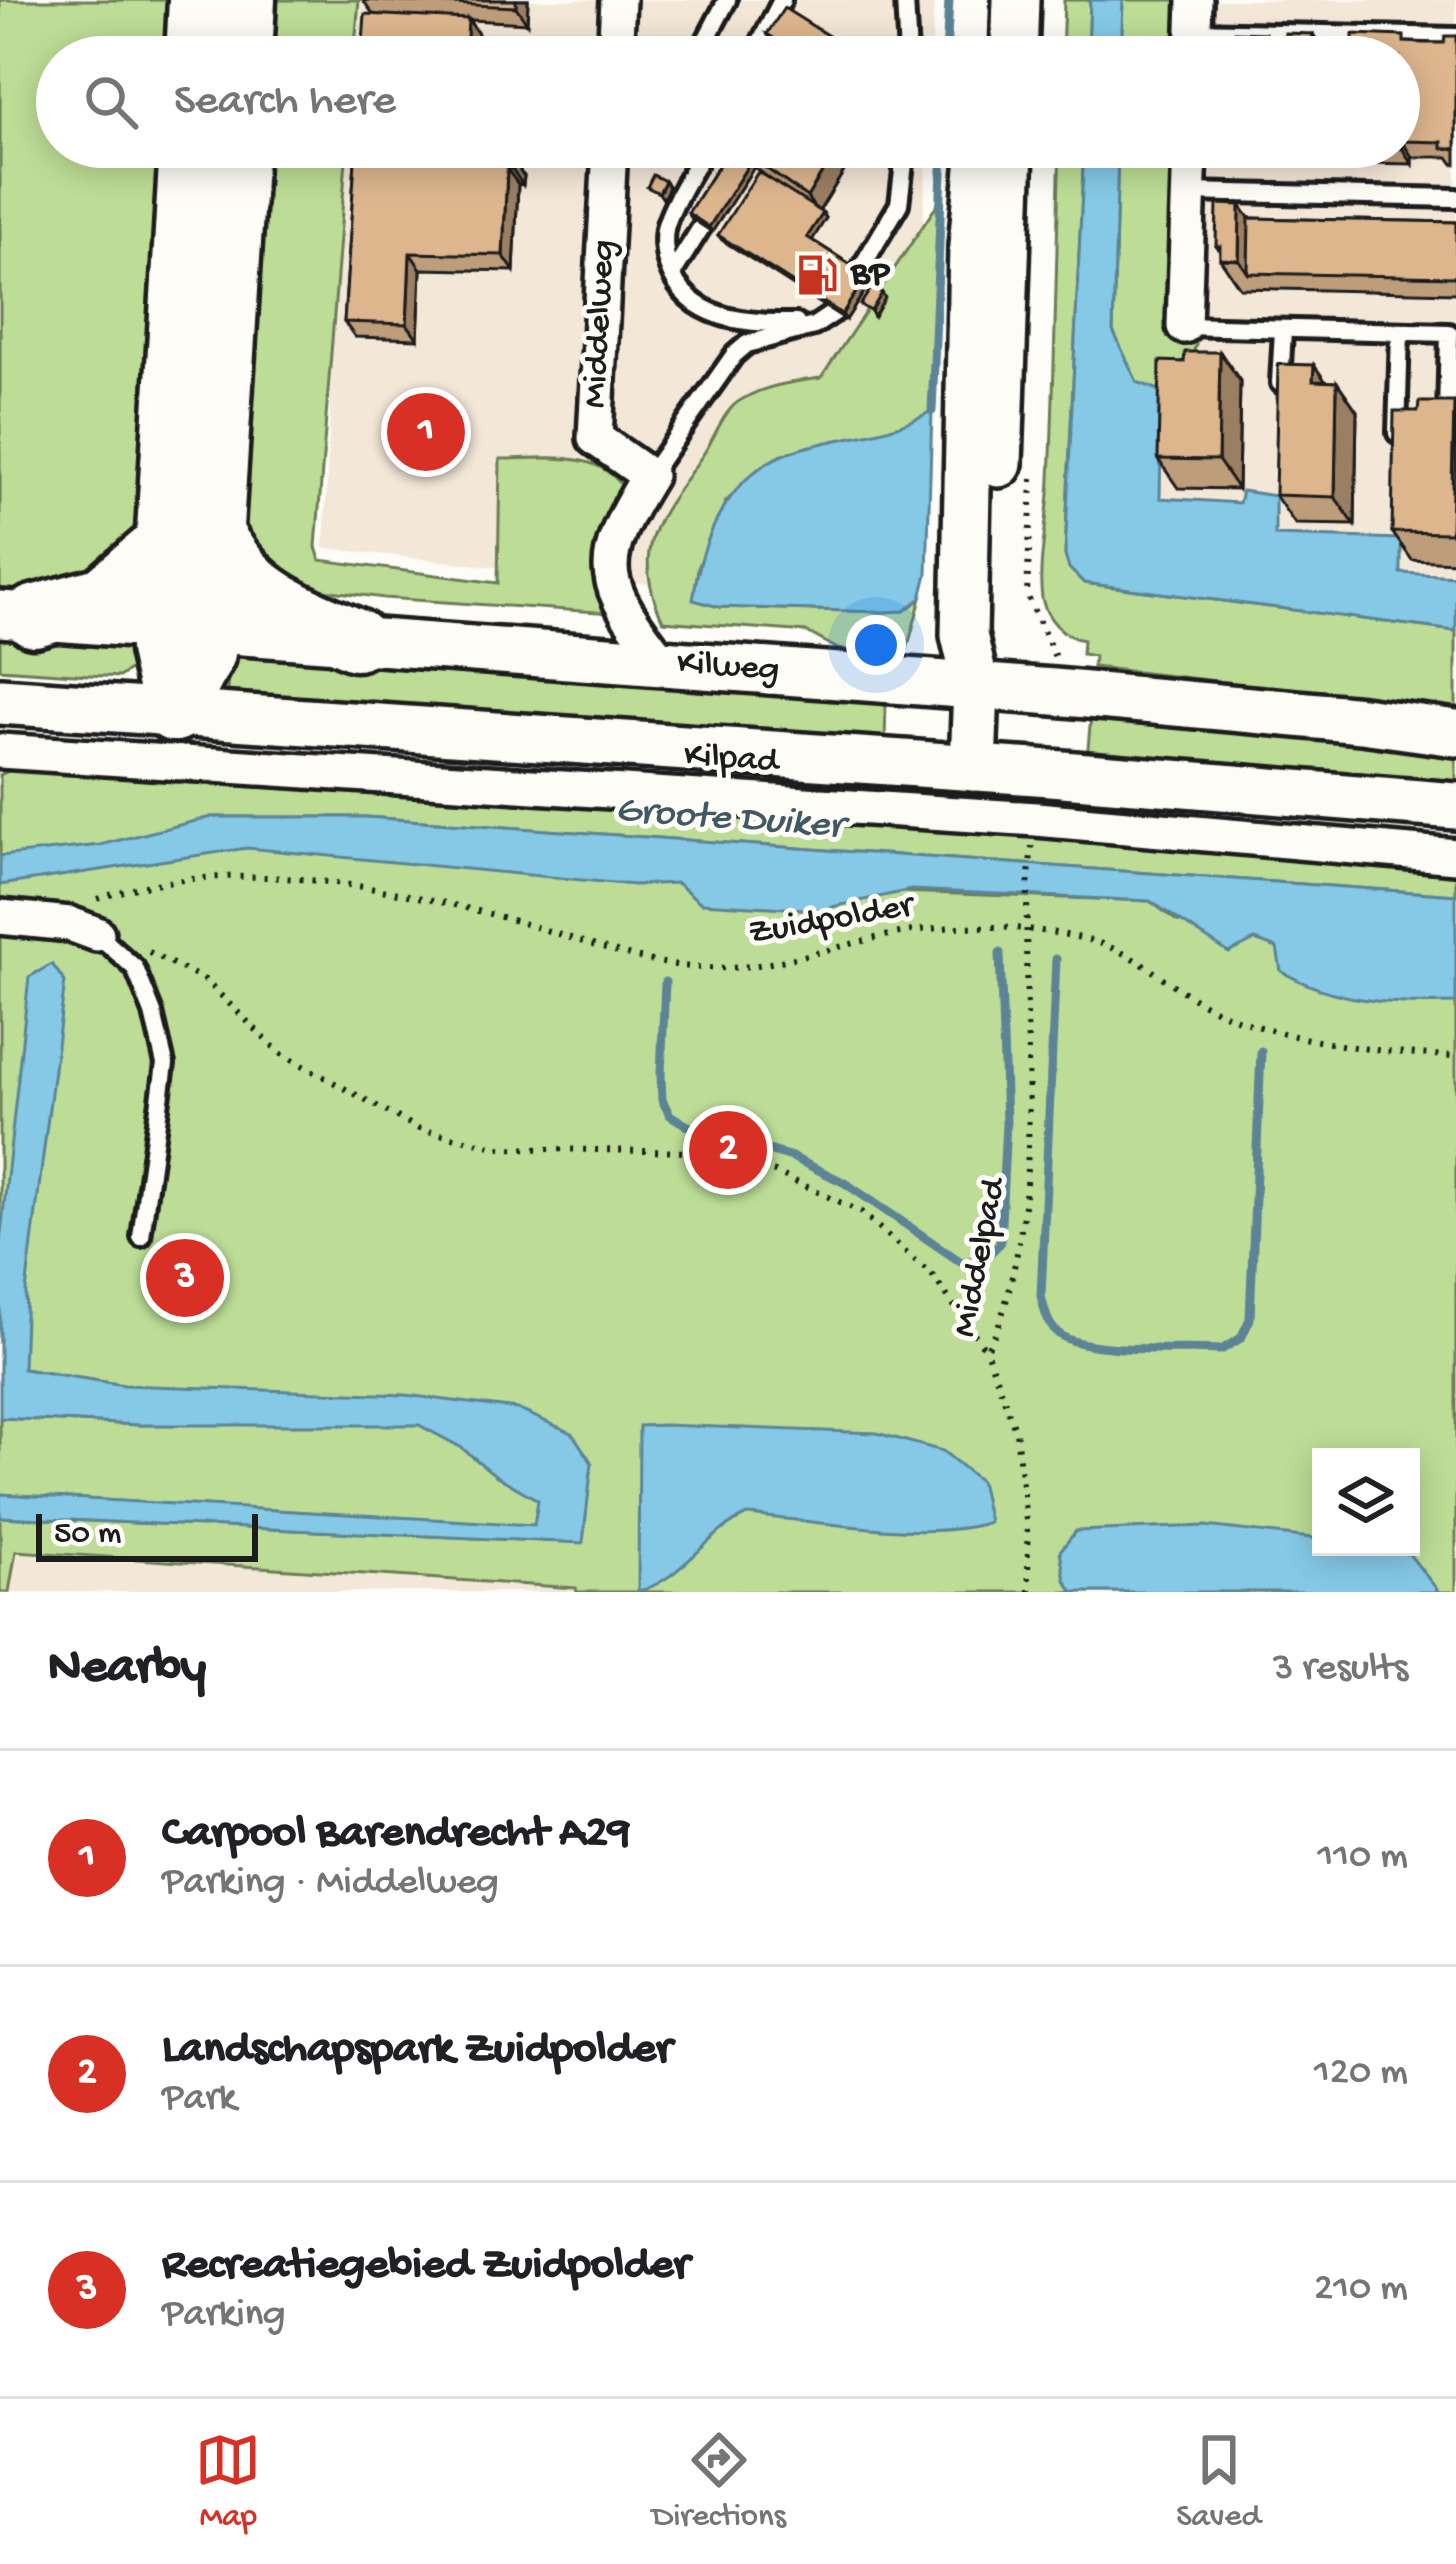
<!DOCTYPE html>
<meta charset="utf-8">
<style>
:root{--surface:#fff;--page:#f6f6f6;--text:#202124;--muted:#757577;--line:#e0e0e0;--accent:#d93025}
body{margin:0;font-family:"Gochi Hand",sans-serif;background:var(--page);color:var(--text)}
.controls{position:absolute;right:36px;bottom:36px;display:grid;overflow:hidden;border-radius:0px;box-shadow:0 6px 30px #0003}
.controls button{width:108px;height:108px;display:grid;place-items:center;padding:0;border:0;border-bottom:3px solid var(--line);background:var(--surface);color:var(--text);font:60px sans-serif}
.scale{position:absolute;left:36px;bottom:30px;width:222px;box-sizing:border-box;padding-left:12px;border:6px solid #1c1c1c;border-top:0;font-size:33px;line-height:42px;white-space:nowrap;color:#1c1c1c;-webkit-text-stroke:9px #fdfcf7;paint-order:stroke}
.you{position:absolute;left:876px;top:645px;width:42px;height:42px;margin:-30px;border:9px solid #fff;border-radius:50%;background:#1a73e8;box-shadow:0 0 0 18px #1a73e833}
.badge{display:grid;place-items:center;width:78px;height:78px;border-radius:50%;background:var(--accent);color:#fff;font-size:39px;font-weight:700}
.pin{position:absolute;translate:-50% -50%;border:6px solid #fff;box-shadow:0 3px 12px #0006}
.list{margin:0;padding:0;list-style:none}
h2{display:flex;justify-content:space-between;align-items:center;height:156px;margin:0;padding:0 48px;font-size:51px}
h2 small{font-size:39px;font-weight:400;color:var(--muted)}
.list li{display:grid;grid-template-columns:78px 1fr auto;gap:36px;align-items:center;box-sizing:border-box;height:216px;padding:0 48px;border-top:3px solid var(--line)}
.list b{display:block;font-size:45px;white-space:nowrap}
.list p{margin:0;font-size:39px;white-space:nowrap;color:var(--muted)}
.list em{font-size:39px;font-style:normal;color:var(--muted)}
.icon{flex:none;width:66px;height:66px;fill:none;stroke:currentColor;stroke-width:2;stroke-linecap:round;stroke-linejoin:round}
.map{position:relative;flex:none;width:1456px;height:1592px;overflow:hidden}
.search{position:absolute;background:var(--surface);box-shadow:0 6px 30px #0003;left:36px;right:36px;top:36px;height:132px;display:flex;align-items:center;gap:30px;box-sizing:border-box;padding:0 42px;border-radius:66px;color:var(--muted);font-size:45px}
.sheet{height:804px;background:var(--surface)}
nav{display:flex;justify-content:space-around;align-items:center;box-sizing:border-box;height:168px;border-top:3px solid var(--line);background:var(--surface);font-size:33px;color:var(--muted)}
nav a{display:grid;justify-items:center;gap:6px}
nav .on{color:var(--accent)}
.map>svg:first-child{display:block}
</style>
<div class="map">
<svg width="1456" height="1592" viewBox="0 0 1456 1592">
<rect width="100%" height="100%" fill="#fdfcf7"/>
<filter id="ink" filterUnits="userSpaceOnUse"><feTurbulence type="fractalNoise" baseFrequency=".00833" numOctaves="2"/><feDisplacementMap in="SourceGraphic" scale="24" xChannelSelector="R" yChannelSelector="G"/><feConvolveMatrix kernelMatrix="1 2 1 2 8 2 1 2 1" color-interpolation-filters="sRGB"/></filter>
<g filter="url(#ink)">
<g fill="#f3e7d8">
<polygon points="348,0 934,0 931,57 345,57"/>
<polygon points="1123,0 1456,0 1456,576 1401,573 1400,539 1275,535 1275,497 1240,503 1160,498 1162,391 1118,147 1399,147 1399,57 1121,57"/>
<polygon points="341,147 927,147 916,365 666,586 324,548"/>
<polygon points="15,1551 577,1589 576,1592 9,1592"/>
</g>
<g fill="#bddd96" stroke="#6c7c59" stroke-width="3" fill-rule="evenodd">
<polygon points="0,0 171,0 168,57 57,57 57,147 163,147 142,530 61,592 0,589"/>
<polygon points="259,0 359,0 354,57 256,57"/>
<polygon points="1064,0 1090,0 1088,57 1062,57"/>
<polygon points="1123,0 1181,0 1178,57 1121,57"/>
<path d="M251,147H347L316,547L320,560L498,583L500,459C540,459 602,448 624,490L612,613L384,598L309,588L238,555Z"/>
<path d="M1060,147H1084L1065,555L1069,568L1084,583L1456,631V708L1093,667L1094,656L1082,654L1083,640C1063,637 1046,618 1042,598C1037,565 1049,514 1050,479C1055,368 1056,257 1060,147Z"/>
<polygon points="1118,147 1174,147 1166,327 1172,339 1197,341 1192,357 1181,362 1162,391 1137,383 1113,331"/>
<path d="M941,199L932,411L891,431L788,453L726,501L698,568L694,599L719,607L882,612L904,611L921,598L905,657L838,649L807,632L663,621C627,543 662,516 704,453C715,437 724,409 741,400C766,385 793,382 821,378Z"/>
<polygon points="0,639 135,650 134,667 119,677 0,669"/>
<polygon points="220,654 719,692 886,699 885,745 246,700 227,691 228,674"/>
<polygon points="1091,716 1456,753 1456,787 1087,758"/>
<path d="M17,767L593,803L1456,864V895L366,817H211L900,892L1150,901L1177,921L1456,949V1592H577L576,1588L16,1551L9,1592H0V1517L569,1542L522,1525L0,1494V1418L139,1425L226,1424L117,1384L23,1369L0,1343V884L52,852L0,856V775ZM1321,1457H1411V1547H1321Z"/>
</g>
<g fill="#85c9e7" stroke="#5b8496" stroke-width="3">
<polygon points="1090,0 1123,0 1121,57 1088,57"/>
<polygon points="1084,147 1118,147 1113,331 1137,382 1162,391 1160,498 1239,503 1242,491 1275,496 1275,535 1401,539 1401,573 1456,576 1456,631 1084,583 1069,568 1065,555"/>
<path d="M932,411L927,574L921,598L904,611L882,612L719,607L693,600C701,540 728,474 790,452C841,435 881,438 932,411Z"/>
<path d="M211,817H366L1456,895V1003C1397,1005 1333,1003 1281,971L1277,948L1255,940L1229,953L1150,901L911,890L818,910L701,903L677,883L634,885L247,848L0,885V856L100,845Z"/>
<polygon points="52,964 65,982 26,1291 23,1369 124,1385 406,1395 517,1409 572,1433 592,1463 583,1543 0,1517 0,1494 534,1525 538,1500 495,1475 462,1448 419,1425 139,1425 0,1418 0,1242 29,977"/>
<path d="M664,1425L877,1433L943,1451L980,1481L989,1522C928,1543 814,1520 747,1515C707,1532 680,1582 638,1591L639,1426Z"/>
<polygon points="1206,1526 1321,1539 1321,1547 1368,1547 1409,1554 1439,1592 1073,1592 1065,1580 1060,1551 1076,1531"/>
</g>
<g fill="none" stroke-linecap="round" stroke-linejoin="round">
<g stroke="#5b8496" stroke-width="9">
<polyline points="946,57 949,0"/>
<polyline points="932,411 943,147"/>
<path d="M1056,959L1041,1296C1045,1311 1047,1327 1062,1336C1089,1353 1185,1348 1221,1350L1241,1338L1250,1319L1261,1051"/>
<polyline points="665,982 661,1075 662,1100 670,1115 688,1126 792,1157 845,1183 961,1262 983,1260 1000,1243 1006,1122 1000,953"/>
</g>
<g stroke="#1c1c1c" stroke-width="26">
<g id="lane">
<polyline points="905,0 908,57"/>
<polyline points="1193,31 1456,37"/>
<polyline points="774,54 779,57"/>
<polyline points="697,57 727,0"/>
<polyline points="753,57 782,0"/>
<path d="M706,147C693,171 676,196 667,222C662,235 664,255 669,268C689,321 747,324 796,323"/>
<polyline points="1188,192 1456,198"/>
<polyline points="672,274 702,226"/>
<polyline points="1184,326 1449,333 1447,416"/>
<polyline points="1280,383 1283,330"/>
<polyline points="1397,433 1400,332"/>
<polyline points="649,476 734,355 747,344 814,326 835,312 899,204 906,147"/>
<polyline points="97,934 135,968 153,1013 165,1064 141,1237"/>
</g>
</g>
<g stroke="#1c1c1c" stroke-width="42">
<g id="street">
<polyline points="615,57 618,0"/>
<polyline points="1193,57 1195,0"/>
<path d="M610,147L595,438L649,476C593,567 600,581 663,663"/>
<polyline points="1184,326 1190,147"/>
<polyline points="0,751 1036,819 1456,856"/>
<polyline points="0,917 70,924 97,934"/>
</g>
</g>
<g stroke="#1c1c1c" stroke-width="54">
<g id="secondary">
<polyline points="1014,57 1016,0"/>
<polyline points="999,464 1010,147"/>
<polyline points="0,614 1054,692 1362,720 1456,733"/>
<polyline points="0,701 1050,773 1456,806"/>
<polyline points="973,768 976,686 964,635 972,246 981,147"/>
</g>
</g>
<g stroke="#1c1c1c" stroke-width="69">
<g id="highway">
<polyline points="196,57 199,0"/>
<polyline points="242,57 245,0"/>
<path d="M214,536C253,601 289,610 356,640"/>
<polyline points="34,616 104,597 167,543"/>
<polyline points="174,711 205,653 237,147"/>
<polyline points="174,711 160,649 190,147"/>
</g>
</g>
<g stroke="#1c1c1c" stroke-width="6" stroke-dasharray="3 9" stroke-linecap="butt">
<polyline points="1032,479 1027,595 1055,657"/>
<path d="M98,899C223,855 377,884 501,917C569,935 634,964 704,968C772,971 834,945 900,933C959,923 1023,925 1081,938C1133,950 1157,977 1200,1002C1263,1039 1383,1054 1456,1056"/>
<polyline points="149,952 205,980 280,1053 419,1129 500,1148 690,1152 775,1172 861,1212 932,1275 986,1350"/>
<path d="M1029,1592L1027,1530L1016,1432L986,1350C1003,1324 1008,1293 1015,1263C1044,1125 1015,985 1032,846"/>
</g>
<use href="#lane" stroke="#fdfcf7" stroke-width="16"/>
<use href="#street" stroke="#fdfcf7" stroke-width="33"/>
<use href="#secondary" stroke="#fdfcf7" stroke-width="45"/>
<use href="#highway" stroke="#fdfcf7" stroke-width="60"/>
</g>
<g fill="#be9d7a" stroke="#1c1c1c" stroke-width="3">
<polygon points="363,0 528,0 527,23 469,20 478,34 373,14"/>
<polygon points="767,34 862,57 795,57 775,44"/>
<polygon points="1313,34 1317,40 1408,42 1444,43 1456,36 1456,164 1453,164 1448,157 1412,157 1412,164 1362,163 1357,156 1321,155 1321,162 1294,161 1289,155 1273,154 1273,160 1242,160 1233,147 1399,147 1269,39 1285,40"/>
<polygon points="356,147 521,147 520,172 524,176 523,185 518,184 514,271 421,269 418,339 355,337 344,322"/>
<polygon points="721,147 859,147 819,211 826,218 812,240 867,275 871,281 846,320 722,240 718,235 778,185 754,167 712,232 692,219 688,213 728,151"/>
<polygon points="1249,218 1456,222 1456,293 1240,288 1220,259 1220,251 1216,246"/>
<polygon points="1220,352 1240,381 1238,489 1178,488 1158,459 1184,362"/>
<polygon points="1314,365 1325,382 1337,382 1357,411 1355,525 1295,524 1275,495"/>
<polygon points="1456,406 1456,562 1412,560 1392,532 1418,411"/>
</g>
<g fill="#9b7f63" stroke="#1c1c1c" stroke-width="3">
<polygon points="516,0 528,0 527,23 516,7"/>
<polygon points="468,19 478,34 477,57 466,57"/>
<polygon points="1402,141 1412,157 1412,164 1402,148"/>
<polygon points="510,147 521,147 520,172 524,176 523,185 512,169 509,160"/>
<polygon points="838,147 859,147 818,213 807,197"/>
<polygon points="1264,147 1268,147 1273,154 1273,160"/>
<polygon points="1311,147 1315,147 1321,155 1321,162"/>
<polygon points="750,162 754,167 712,232 709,227"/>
<polygon points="507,169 518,184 514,271 503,255"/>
<polygon points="665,181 669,187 663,199 659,193"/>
<polygon points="1240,205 1260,233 1248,273 1239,260"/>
<polygon points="823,213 826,218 811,242 807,237"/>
<polygon points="410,253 421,269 418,339 407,324"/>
<polygon points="867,275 871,281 846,320 842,314"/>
<polygon points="882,293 885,298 874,317 871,311"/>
<polygon points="1220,352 1240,381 1238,489 1218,460"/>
<polygon points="1314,365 1334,393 1313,381"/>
<polygon points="1337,382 1357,411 1355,525 1335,497"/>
<polygon points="1454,402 1456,406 1456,540 1451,533"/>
</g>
<g fill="#ddb68e" stroke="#1c1c1c" stroke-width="3">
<polygon points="363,0 516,0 516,7"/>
<polygon points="784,8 862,57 804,57 767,34"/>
<polygon points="365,14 468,19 466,57 362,57"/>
<polygon points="1234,32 1265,33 1265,39 1285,40 1285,33 1313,34 1312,40 1353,41 1353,34 1404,36 1404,42 1425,43 1444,43 1445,36 1456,36 1456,149 1442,148 1442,142 1402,141 1402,148 1351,147 1399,147 1399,57 1229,57 1229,46 1233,46"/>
<polygon points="356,147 510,147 509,160 513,161 512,169 507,169 503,255 410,253 407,324 344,322"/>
<polygon points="725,147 746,147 743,152 750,162 709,227 688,213 729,149"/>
<polygon points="746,147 838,147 807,197 743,152"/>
<polygon points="758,172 823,213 807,237 867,275 842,314 718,235"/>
<polygon points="653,175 665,181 659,193 647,187"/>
<polygon points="1217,204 1240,205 1239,260 1220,259 1220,246 1216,246"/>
<polygon points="1249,218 1456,222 1456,277 1248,273"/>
<polygon points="872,287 882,293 871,311 860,305"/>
<polygon points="1185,352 1220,352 1218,460 1158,459 1160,361 1184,362"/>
<polygon points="1278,364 1314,365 1313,381 1337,382 1335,497 1275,495"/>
<polygon points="1419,402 1454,402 1451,533 1392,532 1394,411 1418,411"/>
</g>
</g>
<defs>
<g id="fuel-bare" transform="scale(3.24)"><path d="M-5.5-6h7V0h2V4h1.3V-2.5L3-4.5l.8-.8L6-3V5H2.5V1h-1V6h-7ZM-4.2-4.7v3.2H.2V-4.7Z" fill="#c8321e" stroke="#fdfcf7" stroke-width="2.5" paint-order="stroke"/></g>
</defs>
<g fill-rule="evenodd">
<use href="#fuel-bare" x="817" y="275"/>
</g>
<g text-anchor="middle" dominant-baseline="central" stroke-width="10" stroke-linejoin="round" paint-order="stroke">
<g font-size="36" font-weight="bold" fill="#1c1c1c" stroke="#fdfcf7" text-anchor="start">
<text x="851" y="275">BP</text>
</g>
<g font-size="36" fill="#1c1c1c" stroke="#fdfcf7">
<text transform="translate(601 324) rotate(-87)">Middelweg</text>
<text transform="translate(728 668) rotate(4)">Kilweg</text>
<text transform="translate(731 760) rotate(4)">Kilpad</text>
<text transform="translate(831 921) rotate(-10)">Zuidpolder</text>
<text transform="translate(981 1258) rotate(-79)">Middelpad</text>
</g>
<g font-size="39" font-style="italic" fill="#415963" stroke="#fdfcf7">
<text transform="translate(729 820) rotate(4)">Groote Duiker</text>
</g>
</g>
</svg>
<div class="controls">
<button><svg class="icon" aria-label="layers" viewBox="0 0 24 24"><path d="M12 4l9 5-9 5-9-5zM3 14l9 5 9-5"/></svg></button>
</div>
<div class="scale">50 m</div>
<div class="you"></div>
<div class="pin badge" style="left:426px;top:432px">1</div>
<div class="pin badge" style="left:728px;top:1150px">2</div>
<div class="pin badge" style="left:185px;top:1278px">3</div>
<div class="search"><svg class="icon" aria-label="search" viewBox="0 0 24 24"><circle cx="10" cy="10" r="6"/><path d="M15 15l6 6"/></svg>Search here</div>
</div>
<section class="sheet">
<h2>Nearby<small>3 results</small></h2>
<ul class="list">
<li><span class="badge">1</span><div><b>Carpool Barendrecht A29</b><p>Parking · Middelweg</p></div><em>110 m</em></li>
<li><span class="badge">2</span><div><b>Landschapspark Zuidpolder</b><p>Park</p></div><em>120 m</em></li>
<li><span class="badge">3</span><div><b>Recreatiegebied Zuidpolder</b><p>Parking</p></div><em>210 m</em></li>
</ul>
</section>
<nav>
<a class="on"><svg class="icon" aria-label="map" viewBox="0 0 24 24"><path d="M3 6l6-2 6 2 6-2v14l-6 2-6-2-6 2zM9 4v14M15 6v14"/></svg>Map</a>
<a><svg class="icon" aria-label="directions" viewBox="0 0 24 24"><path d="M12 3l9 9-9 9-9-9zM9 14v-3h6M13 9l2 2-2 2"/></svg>Directions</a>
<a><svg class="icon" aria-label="saved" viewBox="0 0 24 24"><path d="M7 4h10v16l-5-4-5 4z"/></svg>Saved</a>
</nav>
